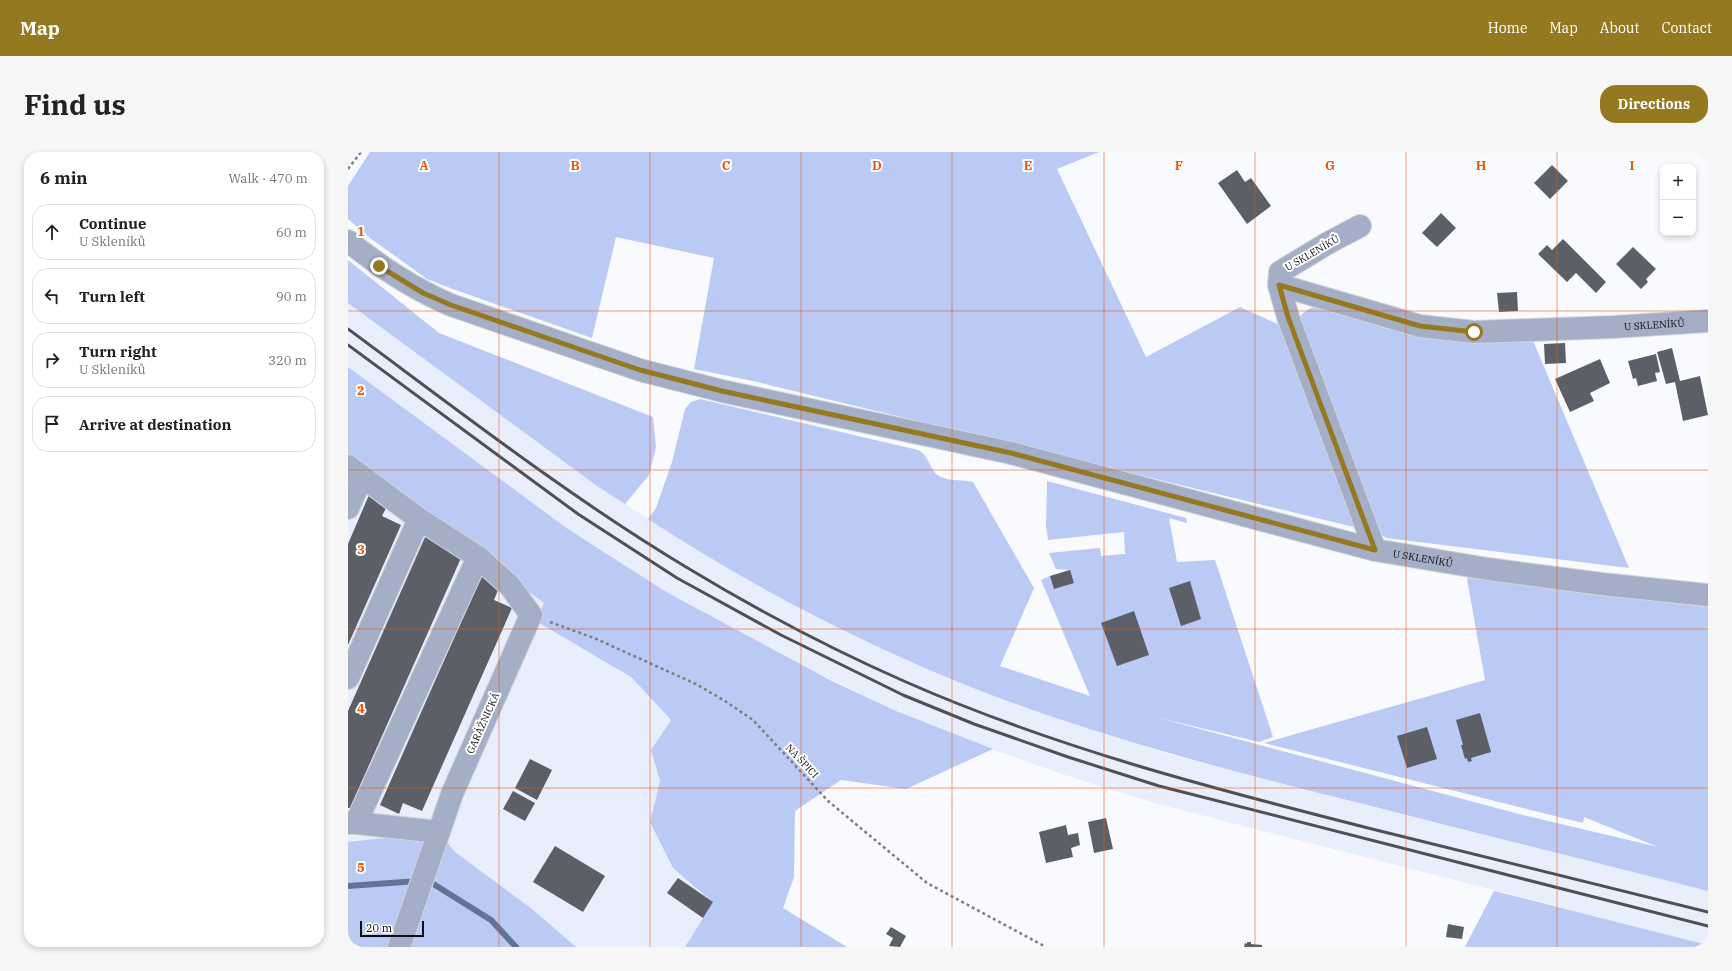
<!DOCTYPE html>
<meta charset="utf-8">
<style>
:root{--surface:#fff;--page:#f6f6f6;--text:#222;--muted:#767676;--line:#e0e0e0;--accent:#957920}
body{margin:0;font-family:"IBM Plex Serif",serif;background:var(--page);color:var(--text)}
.controls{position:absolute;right:12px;top:12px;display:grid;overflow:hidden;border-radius:8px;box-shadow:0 2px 6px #0003}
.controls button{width:36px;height:36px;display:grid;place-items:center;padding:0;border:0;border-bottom:1px solid var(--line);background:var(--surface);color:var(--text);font:20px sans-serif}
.scale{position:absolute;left:12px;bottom:10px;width:64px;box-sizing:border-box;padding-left:4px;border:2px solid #0d0e11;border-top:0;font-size:11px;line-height:14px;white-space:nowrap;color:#0d0e11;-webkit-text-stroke:3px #fff;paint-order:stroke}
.stop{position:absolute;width:12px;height:12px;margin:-9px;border:3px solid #957920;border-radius:50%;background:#fff}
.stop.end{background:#957920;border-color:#fff;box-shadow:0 1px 4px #0008}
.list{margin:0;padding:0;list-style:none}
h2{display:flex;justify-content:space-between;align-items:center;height:52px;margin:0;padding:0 16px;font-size:17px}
h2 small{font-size:13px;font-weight:400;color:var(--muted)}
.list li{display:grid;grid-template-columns:26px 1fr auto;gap:12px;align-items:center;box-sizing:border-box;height:56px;margin:0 8px 8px;padding:0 8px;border:1px solid var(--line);border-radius:16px}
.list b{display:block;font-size:15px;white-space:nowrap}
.list p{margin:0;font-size:13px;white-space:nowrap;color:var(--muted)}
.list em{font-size:13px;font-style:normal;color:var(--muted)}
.icon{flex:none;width:22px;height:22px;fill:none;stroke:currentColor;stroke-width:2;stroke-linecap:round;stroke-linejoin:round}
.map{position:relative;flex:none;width:1360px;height:795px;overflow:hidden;border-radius:16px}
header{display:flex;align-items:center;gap:24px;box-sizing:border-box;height:56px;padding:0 20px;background:var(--accent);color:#fff}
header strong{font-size:19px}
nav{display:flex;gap:22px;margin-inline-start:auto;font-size:14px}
.intro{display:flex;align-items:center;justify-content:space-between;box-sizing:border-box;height:96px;padding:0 24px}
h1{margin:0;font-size:28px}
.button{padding:10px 18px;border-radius:16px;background:var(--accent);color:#fff;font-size:14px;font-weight:700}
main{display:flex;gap:24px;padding:0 24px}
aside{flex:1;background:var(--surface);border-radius:16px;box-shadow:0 2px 6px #0003}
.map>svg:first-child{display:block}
</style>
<header>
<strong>Map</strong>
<nav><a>Home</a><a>Map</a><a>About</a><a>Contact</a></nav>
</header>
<div class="intro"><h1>Find us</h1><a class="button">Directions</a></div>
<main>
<aside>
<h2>6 min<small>Walk · 470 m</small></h2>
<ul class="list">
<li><svg class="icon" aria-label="ahead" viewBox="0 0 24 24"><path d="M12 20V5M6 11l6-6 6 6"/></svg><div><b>Continue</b><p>U Skleníků</p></div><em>60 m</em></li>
<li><svg class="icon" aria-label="left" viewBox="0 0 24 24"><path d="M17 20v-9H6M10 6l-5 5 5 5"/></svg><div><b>Turn left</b></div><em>90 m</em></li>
<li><svg class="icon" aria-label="right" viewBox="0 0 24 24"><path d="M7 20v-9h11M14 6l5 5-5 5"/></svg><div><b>Turn right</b><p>U Skleníků</p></div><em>320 m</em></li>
<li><svg class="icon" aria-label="arrive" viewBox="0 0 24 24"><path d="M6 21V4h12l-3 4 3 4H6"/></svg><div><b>Arrive at destination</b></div></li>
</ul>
</aside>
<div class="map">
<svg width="1360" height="795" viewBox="0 0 1360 795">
<rect width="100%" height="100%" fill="#f9fafe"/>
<g fill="#e9eefc">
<polygon points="0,151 249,334 347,397 449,453 568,512 638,541 730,573 820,602 953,637 1360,739 1360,793 806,651 714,622 620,589 548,559 425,499 320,441 220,377 0,215"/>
<polygon points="0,307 196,451 189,467 283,525 323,568 303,598 312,629 302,670 325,716 362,748 357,761 337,795 228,795 178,754 107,700 92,681 0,695"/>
</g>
<g fill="#bbcaf4">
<polygon points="22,0 751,0 709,17 798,205 892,155 932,173 1014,377 405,229 346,217 366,106 268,85 244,186 102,136 79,127 22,86 0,67 0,34"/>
<polygon points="0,108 91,181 305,265 308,295 301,323 277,352 249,334 0,151"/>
<path d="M972,153L1183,184L1281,416L1038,386L1034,383L948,174C953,160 958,157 972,153Z"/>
<polygon points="0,215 220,377 320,441 484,529 548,559 645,597 558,637 493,628 447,659 446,725 435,756 499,795 337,795 355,766 362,748 325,716 302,670 312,629 303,598 323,568 283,525 188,469 196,451 0,307"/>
<path d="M352,247L570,298C581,303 582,319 591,324C602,330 613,327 625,330L686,436L652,514L742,544L693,428L702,424L721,418L708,417L701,401L752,396L753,404L777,402L776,380L700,388L698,374L699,329L838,366L839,371L821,366L829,410L867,408L925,585L911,590L807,565L1171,662L1310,695L1236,665L1235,671L916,591L1137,528L1119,427L1121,425L1242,442L1360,455V739C1246,710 1132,682 1019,653C890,621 762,588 638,541C522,496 404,435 300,367L308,356L324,310L337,257L343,250Z"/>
<polygon points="91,680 107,700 184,757 228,795 0,795 0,690"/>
<polygon points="1146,739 1360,793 1360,795 1117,795"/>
</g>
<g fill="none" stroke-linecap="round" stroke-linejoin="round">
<g stroke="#657298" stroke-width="6">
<polyline points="79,728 143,768 168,795"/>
<polyline points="0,734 70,729"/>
</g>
</g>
<g fill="#5c5f68">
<polygon points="1204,13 1220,29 1202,47 1186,31"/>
<polygon points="889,18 897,30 903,26 923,54 899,72 870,31"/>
<polygon points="1093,61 1108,76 1089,95 1074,81"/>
<polygon points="1215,87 1258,130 1248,141 1228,121 1219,130 1190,102 1199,93 1204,98"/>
<polygon points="1285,95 1308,117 1298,127 1300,130 1293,137 1268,112"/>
<polygon points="1169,140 1170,159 1151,160 1149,141"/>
<polygon points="1217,191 1218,211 1197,212 1196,192"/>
<polygon points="1324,196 1332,229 1352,224 1360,263 1335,269 1327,230 1318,232 1309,200"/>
<polygon points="1308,202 1312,220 1307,221 1309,229 1290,234 1288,226 1285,227 1280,209"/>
<polygon points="1252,207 1262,231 1242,241 1246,249 1222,260 1207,227"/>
<polygon points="21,343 39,354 34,364 53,373 0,493 0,392"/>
<polygon points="78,383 113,406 2,656 0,656 0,559"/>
<polygon points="722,418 726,431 706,437 702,424"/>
<polygon points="134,423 150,438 146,448 164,456 74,659 55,651 51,662 32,653"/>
<polygon points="842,429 853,467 833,474 821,436"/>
<polygon points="786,459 801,503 769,514 753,471"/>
<polygon points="1132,561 1143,600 1123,606 1124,609 1120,610 1119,606 1117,607 1113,593 1115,593 1108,568"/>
<polygon points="1079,575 1089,607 1059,616 1049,584"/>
<polygon points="182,607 204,618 189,648 167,636"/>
<polygon points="165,639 187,651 177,669 155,657"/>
<polygon points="758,666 765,697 746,701 740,670"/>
<polygon points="718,673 720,683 730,681 732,693 723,696 725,705 698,711 691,680"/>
<polygon points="207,694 257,724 235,760 185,730"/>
<polygon points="330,726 365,750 355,766 319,741"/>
<polygon points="1100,772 1116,775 1114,787 1098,785"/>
<polygon points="543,775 558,784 552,795 541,794 545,786 538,782"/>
<polygon points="899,790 903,790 903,792 914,793 914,795 896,795 897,791 899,792"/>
</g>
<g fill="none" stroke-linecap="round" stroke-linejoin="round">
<g stroke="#d3d4d8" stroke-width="24">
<g id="minor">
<path id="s1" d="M1012,74L980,91L932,120L931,133L1072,174L1126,180L1265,175L1360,169"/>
<path id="s2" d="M0,89C34,116 64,136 103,153L292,218L374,239L663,301L1027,398L1140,417L1254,432L1360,443"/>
<polyline points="931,133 940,165 1027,398"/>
<polyline points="0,314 71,367 130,405 162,434 183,463 104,642 91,680 8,671 0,671"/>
<polyline points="0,356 14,325"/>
<polyline points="0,526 71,367"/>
<polyline points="8,671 130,405"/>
<polyline points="51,795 91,680"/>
</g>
</g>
<g stroke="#7e7f82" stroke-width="2.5" stroke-dasharray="3 3" stroke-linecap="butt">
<polyline points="0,17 13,0"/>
<polyline points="202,470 246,486 348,532 377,549 405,568 480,649 579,731 698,795"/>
</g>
<use href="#minor" stroke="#a5aec7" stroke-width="22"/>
<g stroke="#4f5053" stroke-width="3">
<path d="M0,177C111,259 220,344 338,415C409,458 483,497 558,530C708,596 866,637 1024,677C1136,704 1248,732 1360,760"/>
<polyline points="0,193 230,362 329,426 433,483 555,543 626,572 720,605 811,634 1360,774"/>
</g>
</g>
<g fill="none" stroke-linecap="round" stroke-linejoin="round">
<polyline stroke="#957920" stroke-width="5" points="31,114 75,141 103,153 292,218 374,239 663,301 1027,398 940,165 931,133 1072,174 1126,180"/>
</g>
<path fill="none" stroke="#e8590c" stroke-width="1" stroke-opacity="0.55" d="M151,0V795M302,0V795M453,0V795M604,0V795M756,0V795M907,0V795M1058,0V795M1209,0V795M0,159H1360M0,318H1360M0,477H1360M0,636H1360"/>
<g text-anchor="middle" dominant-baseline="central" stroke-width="4" stroke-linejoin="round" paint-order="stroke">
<g font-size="10" fill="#0d0e11" stroke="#fff">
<text transform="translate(964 101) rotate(-30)">U SKLENÍKŮ</text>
<text stroke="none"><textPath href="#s1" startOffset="487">U SKLENÍKŮ</textPath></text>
<text stroke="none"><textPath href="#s2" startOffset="1127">U SKLENÍKŮ</textPath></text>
<text transform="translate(135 571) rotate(-66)">GARÁŽNICKÁ</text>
<text transform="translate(454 609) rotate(47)">NA ŠPICI</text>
</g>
</g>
<g font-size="13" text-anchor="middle" font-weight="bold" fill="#e8590c" stroke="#fff" stroke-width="4" stroke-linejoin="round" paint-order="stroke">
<text x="76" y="18">A</text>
<text x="227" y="18">B</text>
<text x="378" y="18">C</text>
<text x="529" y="18">D</text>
<text x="680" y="18">E</text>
<text x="831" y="18">F</text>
<text x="982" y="18">G</text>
<text x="1133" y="18">H</text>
<text x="1284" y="18">I</text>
<text x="13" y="84">1</text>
<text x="13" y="243">2</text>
<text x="13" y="402">3</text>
<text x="13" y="561">4</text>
<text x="13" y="720">5</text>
</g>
</svg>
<div class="controls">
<button>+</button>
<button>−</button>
</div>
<div class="scale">20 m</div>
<div class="stop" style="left:1126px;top:180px"></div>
<div class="stop end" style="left:31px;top:114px"></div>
</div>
</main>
